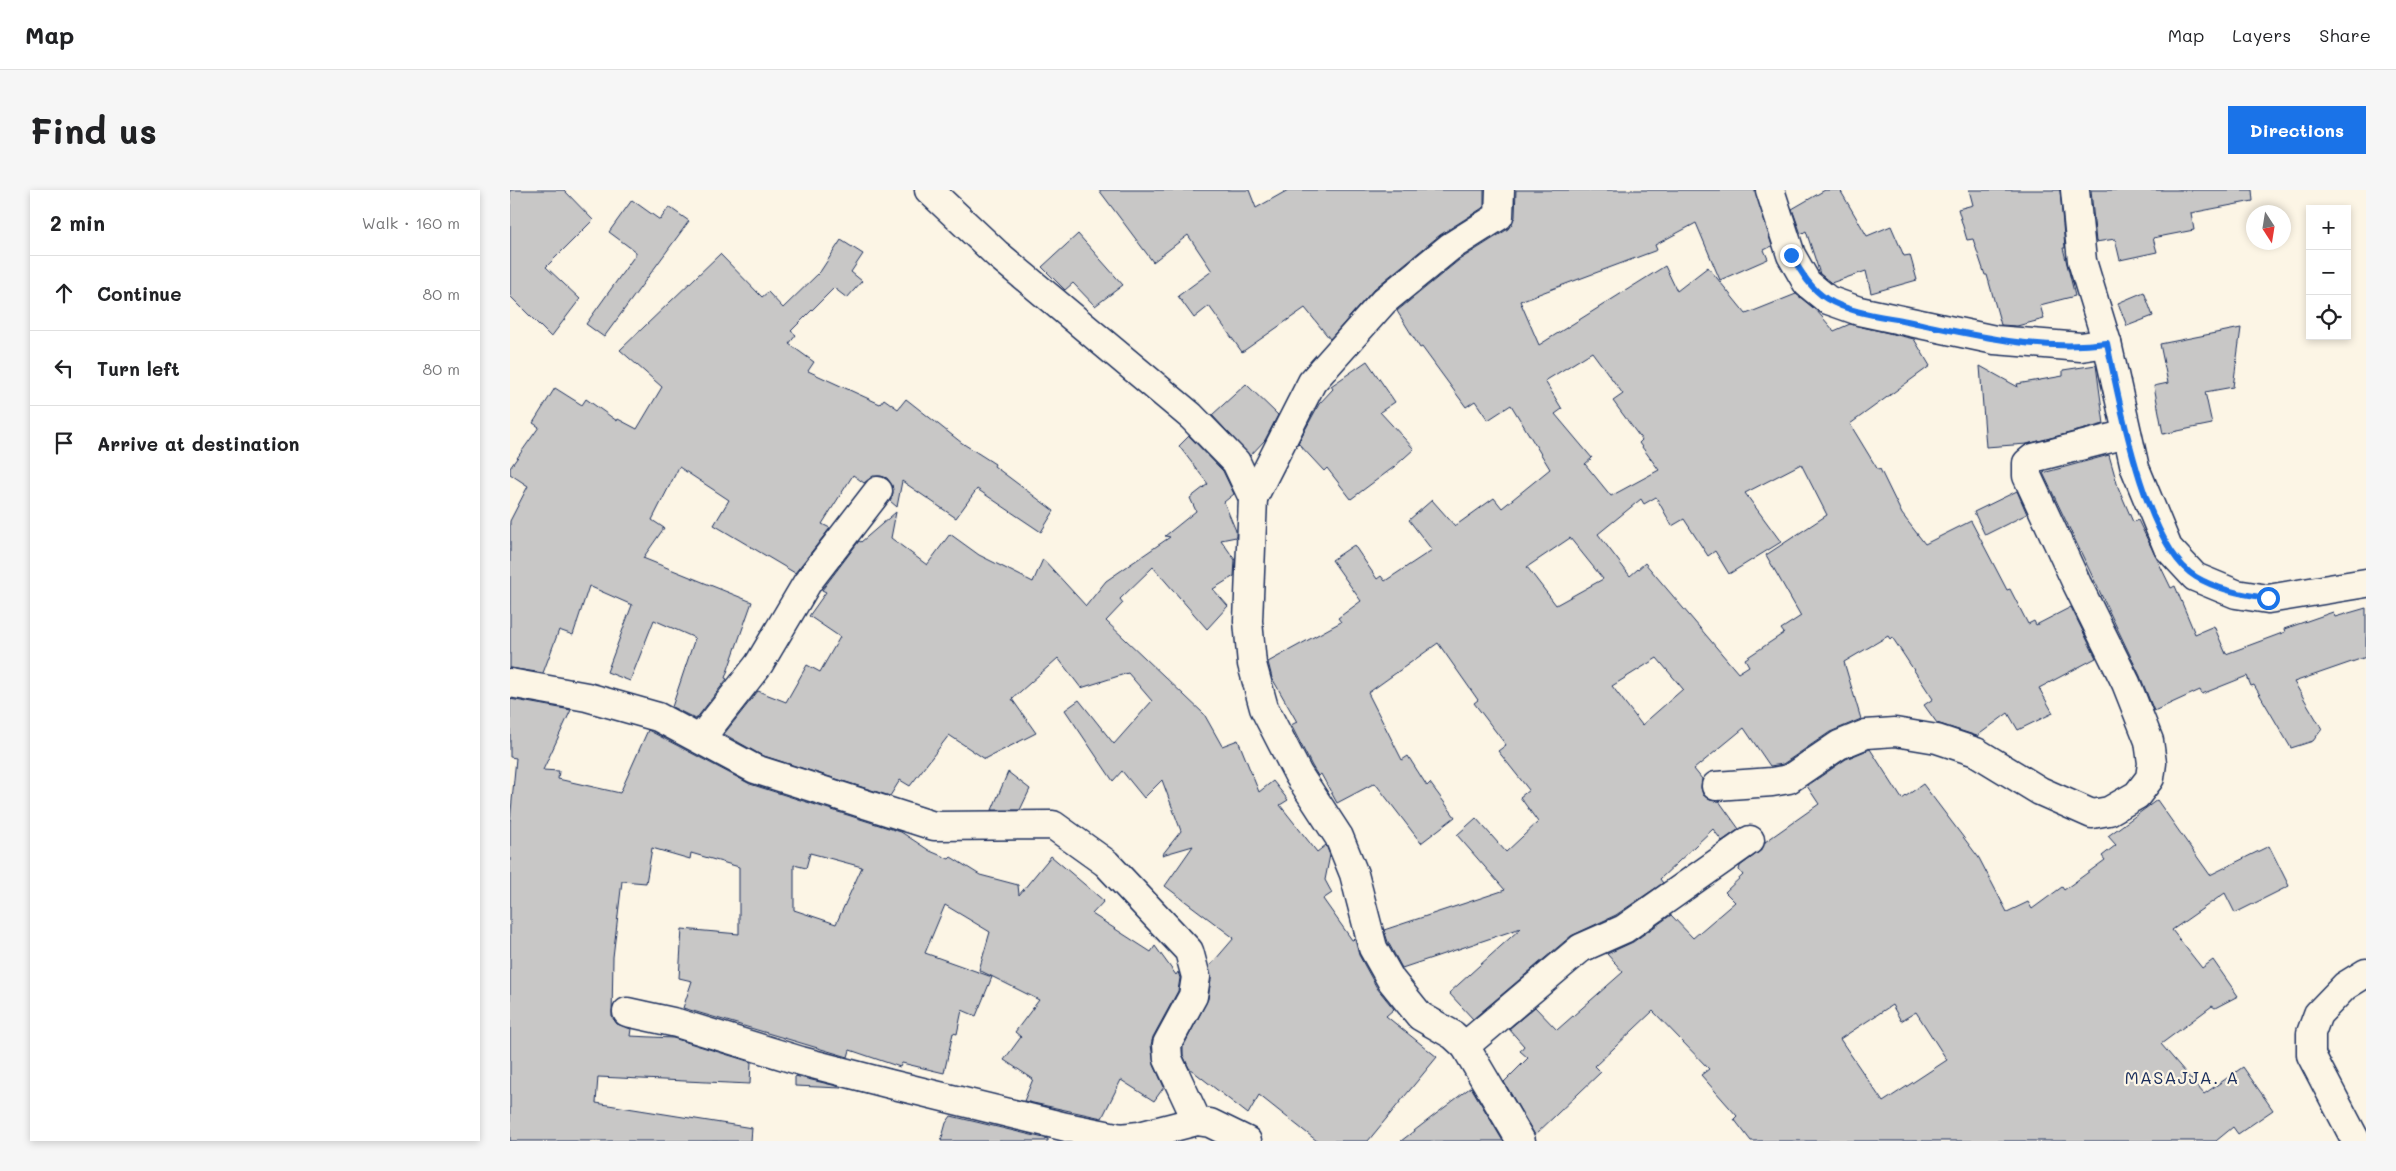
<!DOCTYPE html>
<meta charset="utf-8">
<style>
:root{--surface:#fff;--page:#f6f6f6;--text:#202124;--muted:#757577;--line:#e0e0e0;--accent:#1a73e8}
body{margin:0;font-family:Mali,sans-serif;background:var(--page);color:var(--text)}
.controls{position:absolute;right:15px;top:15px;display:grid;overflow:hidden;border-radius:0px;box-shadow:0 2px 8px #0003}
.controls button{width:45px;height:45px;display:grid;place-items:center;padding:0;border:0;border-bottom:1px solid var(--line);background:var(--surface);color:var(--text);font:25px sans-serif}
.compass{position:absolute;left:1736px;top:15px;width:45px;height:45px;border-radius:50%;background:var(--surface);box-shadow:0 2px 8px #0003;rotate:168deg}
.stop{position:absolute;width:15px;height:15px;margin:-11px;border:4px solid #1a73e8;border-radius:50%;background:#fff}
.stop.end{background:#1a73e8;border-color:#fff;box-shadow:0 1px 5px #0008}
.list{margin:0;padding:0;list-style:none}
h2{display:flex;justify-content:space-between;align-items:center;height:65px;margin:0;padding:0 20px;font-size:21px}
h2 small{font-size:16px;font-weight:400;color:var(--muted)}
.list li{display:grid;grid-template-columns:32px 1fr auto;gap:15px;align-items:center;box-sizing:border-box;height:75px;padding:0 20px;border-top:1px solid var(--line)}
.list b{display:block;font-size:19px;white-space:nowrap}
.list em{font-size:16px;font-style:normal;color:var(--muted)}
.icon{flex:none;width:28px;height:28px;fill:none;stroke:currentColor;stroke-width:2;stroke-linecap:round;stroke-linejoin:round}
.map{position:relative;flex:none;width:1856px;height:951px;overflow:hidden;border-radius:0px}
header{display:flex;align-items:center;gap:30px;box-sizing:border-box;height:70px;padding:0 25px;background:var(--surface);border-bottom:1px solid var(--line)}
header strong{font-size:24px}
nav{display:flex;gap:28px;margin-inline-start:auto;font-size:18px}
.intro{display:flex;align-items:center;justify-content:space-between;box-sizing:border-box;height:120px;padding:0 30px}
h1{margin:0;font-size:35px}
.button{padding:12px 22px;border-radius:0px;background:var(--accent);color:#fff;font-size:18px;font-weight:700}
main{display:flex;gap:30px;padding:0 30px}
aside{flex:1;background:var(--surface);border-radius:0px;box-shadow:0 2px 8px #0003}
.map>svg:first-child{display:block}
</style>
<header>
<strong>Map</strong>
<nav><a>Map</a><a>Layers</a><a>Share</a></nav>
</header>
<div class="intro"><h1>Find us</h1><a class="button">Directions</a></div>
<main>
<aside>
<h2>2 min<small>Walk · 160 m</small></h2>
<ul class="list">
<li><svg class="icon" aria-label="ahead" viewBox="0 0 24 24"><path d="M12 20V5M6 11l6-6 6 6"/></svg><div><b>Continue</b></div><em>80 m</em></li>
<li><svg class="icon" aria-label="left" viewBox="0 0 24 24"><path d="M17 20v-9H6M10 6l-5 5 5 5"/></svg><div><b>Turn left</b></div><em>80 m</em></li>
<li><svg class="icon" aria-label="arrive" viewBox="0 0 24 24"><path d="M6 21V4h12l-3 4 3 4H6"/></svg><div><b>Arrive at destination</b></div></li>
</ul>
</aside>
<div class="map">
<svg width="1856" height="951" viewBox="0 0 1856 951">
<rect width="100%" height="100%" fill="#fcf5e5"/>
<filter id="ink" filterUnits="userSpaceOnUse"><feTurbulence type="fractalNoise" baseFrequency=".02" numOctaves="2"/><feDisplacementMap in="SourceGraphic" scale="10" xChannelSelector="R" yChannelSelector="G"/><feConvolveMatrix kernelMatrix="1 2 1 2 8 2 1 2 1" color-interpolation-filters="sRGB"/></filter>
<g filter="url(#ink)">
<g fill="#c8c7c6" stroke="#1b2f5e" fill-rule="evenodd">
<polygon points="0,0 54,0 83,30 36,77 70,109 41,147 0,106"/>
<polygon points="589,0 739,0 746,18 778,0 974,0 974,17 930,45 864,99 820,149 795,118 732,162 699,116 684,128 668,106 702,81 678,45 643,72"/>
<path d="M1006,0H1245L1262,56L1254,60L1258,69L1210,90L1186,33L1145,55L1147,60L1010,111L1029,155L1155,76L1167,101L1198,77L1236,124L1286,104L1307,121L1324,141L1340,134L1404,149L1420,176L1340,234L1368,280L1370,279L1392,324L1415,354L1461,331L1497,400L1500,399L1518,434L1524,431L1526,435L1561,417L1586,468L1529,498L1543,523L1508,540L1498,523L1467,546L1427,533L1414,515L1423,509L1382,447L1380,449L1378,446L1334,472L1351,529L1320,542L1273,574L1260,576L1234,538L1184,579L1192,589L1191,598L1193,605L1200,610L1209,611L1229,639L1212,651L1203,639L1150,689L1153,693L1106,725L1061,746L963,829L939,803L1011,738L892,778L878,752L874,740L995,700L947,645L966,628L996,662L1028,632L1010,607L1019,600L988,561L996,555L964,513L968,510L928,453L858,503L892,570L898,566L917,596L920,593L945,627L911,653L865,593L827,613L811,584L808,586L802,576L781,535L787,532L762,488L758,472L831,432L828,428L851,411L822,370L844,355L867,389L871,386L875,391L922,360L899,330L922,310L945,336L984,308L992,318L1040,279L1001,215L978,230L965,211L956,217L912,157L910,158L887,121L949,70L998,39L1005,27ZM1082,162L1113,204L1103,211L1132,250L1129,253L1149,280L1101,306L1075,274L1082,268L1045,224L1052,219L1035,191ZM1291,274L1317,325L1256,365L1291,426L1271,439L1274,443L1235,469L1239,476L1228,483L1135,373L1120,386L1088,344L1131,309L1134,314L1146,307L1162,336L1174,329L1198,366L1205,361L1219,384L1271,352L1235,303ZM1060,348L1093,389L1046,415L1017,377ZM1147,468L1173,499L1132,535L1102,496Z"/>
<polygon points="1315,0 1330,0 1357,46 1381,36 1394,66 1400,65 1407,90 1361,103 1356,81 1321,93 1310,84 1296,41 1291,44 1282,19"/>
<polygon points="1459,0 1550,0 1555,58 1553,58 1565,106 1530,115 1534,129 1507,136 1491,135 1477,85 1475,85 1463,49 1457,50 1448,19 1463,15"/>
<polygon points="1581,0 1742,0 1743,11 1681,23 1684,40 1643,48 1647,62 1610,70 1605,49 1586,52"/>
<polygon points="122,10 150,30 159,17 179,31 94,147 76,134 126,64 126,62 99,42"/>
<polygon points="568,44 613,95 585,116 563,93 555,100 532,77"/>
<polygon points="331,50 353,64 341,82 352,91 337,108 324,98 281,141 286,145 279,154 304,172 298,181 370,214 374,209 388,219 396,209 452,253 485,274 484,276 544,321 531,342 467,299 446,328 392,291 387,317 380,311 383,303 382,295 377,288 371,286 363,286 354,293 343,285 312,334 320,338 285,383 204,335 219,310 169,277 142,330 154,338 133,368 242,412 215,488 217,489 186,529 162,517 185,448 144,430 120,491 97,482 122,415 79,396 63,445 49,440 33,483 0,478 0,331 18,296 0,284 0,278 29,237 23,233 45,198 72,215 76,209 107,231 108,229 127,239 152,197 110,160 210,64 252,107 258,102 273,118 310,82"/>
<polygon points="1634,102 1643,126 1617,136 1608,113"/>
<polygon points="1731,138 1723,197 1695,202 1702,234 1653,244 1644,196 1658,193 1650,154"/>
<polygon points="857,171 885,212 870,222 904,259 884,277 841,309 817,278 814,281 788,253 809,214 823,199 821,196"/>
<polygon points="1586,175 1594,234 1517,254 1476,257 1470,176 1508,197 1507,194 1553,186 1553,180"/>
<polygon points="736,194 768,225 755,250 740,266 702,225"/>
<polygon points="679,246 713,281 724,304 714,312 726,341 726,347 711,350 725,370 724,386 703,399 718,416 697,439 643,377 610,409 613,413 596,431 694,524 712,556 728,550 749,602 763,591 778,610 770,615 807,662 816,655 820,665 815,690 822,703 813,709 842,750 845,749 849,765 867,798 884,819 876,826 927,867 858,951 807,951 749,905 738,924 679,878 673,865 673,857 698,809 701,789 699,777 724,748 655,696 683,656 652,665 671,641 652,590 634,608 612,581 603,591 555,520 569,510 604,554 642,511 618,483 571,498 548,468 502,509 526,543 475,569 439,545 400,596 390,590 380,606 251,565 214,544 248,501 276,512 297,475 310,482 330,447 299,426 316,402 312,400 349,351 351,352 386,322 381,348 417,375 440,344 469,365 523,392 533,369 576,416 596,391 660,347 655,346 686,321 680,308 698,294 669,256"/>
<polygon points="1599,265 1608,297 1623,332 1628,330 1661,398 1665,396 1685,444 1704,436 1716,464 1775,442 1774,439 1823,422 1825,427 1856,418 1856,467 1784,492 1812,539 1803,551 1781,558 1744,495 1741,496 1737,486 1692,504 1690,500 1644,521 1630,486 1533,283"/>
<polygon points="1507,301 1517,324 1475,345 1464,322"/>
<path d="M0,509L61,520L33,580L49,581L48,589L110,603L138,540L240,594L391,642L420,661L439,669L441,667L470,685L508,695L509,705L541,666L594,711L582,724L641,762L645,756L666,785L668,782L670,788L668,801L643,847L641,855L644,875L654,897L644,911L611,890L592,928L514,911L523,889L494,870L511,847L505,842L529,810L469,780L480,742L435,715L415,763L482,787L466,826L452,820L447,844L443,843L434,883L392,873L390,877L340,860L338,867L173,818L182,791L169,788L172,739L229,744V677L181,663L180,669L142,658L136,693L112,691L103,767L102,827L107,834L121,839L120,846L163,848L241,872L240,894L88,887L86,913L242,938L241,951H0V632L6,568L0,567ZM300,663L352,677L326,734L284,720V675L296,678Z"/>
<path d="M1360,559L1392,609L1413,594L1469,668L1497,722L1518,712L1522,719L1552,697L1554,700L1595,670L1592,666L1606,655L1598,646L1647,610L1700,685L1759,656L1779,696L1725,723L1715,703L1662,740L1692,778L1703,770L1728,806L1705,818L1702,816L1651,854L1694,904L1733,877L1763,920L1728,944L1723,937L1706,951H1241L1224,929L1227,926L1191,885L1199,879L1143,821L1085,876L1091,882L1025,945L994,892L1018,868L1010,861L1014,856L999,839L1025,817L1047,840L1113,782L1097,764L1123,752L1161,725L1183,748L1225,712L1215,702L1233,685L1229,680L1230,676L1249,662L1255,652L1309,614L1297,596L1336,569ZM1382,815L1391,831L1406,822L1437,870L1373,912L1330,849Z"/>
<polygon points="498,582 520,599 510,620 482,620"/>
<polygon points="285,886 331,897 331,898 285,896"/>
<polygon points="961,897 993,951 891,951"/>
<polygon points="441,926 538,949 538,951 431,951 436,933"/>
</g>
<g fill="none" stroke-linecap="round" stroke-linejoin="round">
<g stroke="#1b2f5e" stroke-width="31">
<g id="minor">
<polyline points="419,0 487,64 681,226 726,272 743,308 738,431 742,474 754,518 788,584 829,647 844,684 863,758 881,790 910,826 943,845 955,856 1011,951"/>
<polyline points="1260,0 1281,65 1297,93 1318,110 1349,121 1485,150 1571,157 1597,153"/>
<polyline points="1565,0 1572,71 1597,153 1625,278 1658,358 1685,387 1726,404 1758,409 1856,393"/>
<polyline points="743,308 802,192 874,111 940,57 989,26 990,0"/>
<polyline points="0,493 77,507 148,527 245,579 424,636 543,635 596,673 679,761 686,787 683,806 657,854 658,869 687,931"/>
<polyline points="191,548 249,474 297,393 368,301"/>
<polyline points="1206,596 1262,592 1279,589 1329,555 1356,544 1385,542 1427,549 1466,562 1530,601 1582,624 1599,621 1627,605 1640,588 1642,573 1639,551 1616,493 1567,394 1517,286 1517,273 1523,268 1617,244"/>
<polyline points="117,822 167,833 291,871 380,894 556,937 611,948 629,946 687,931 700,933 737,951"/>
<polyline points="955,856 1071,758 1114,739 1240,650"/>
<polyline points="1846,951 1801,865 1801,843 1808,824 1835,796 1856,783"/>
</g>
</g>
<use href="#minor" stroke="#fcf5e5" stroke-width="28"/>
</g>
</g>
<g fill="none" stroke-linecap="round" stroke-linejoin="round" filter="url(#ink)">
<path stroke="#1a73e8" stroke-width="6" d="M1281,65C1291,82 1300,98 1317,109C1340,123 1371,126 1397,131C1463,145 1530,162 1597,153C1609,210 1635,356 1686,387C1708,400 1733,405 1758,408"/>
</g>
<g text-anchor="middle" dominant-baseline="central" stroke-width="4.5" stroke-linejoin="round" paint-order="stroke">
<g font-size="18" letter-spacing="1" fill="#1b2f5e" stroke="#fcf5e5">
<text x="1672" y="887">MASAJJA. A</text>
</g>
</g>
</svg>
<div class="controls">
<button>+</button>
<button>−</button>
<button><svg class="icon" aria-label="locate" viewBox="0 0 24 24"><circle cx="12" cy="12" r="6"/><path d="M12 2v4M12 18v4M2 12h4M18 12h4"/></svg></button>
</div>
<svg class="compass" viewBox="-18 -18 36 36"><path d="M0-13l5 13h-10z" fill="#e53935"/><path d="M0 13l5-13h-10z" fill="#757577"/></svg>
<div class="stop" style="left:1758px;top:408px"></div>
<div class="stop end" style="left:1281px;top:65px"></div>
</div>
</main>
